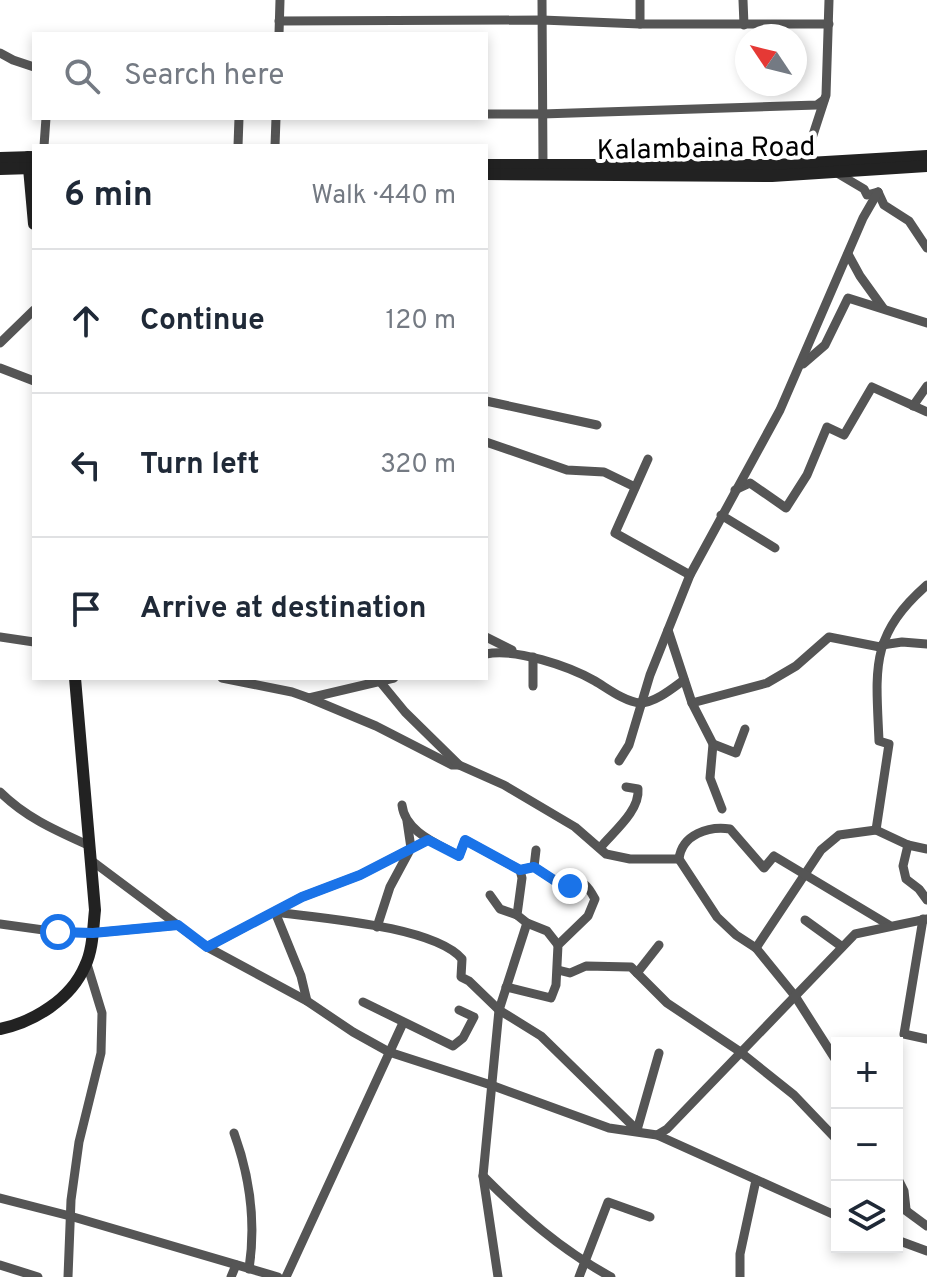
<!DOCTYPE html>
<meta charset="utf-8">
<style>
:root{--surface:#fff;--page:#f6f6f7;--text:#1f2937;--muted:#747a83;--line:#e0e1e3}
body{margin:0;font-family:Overpass,sans-serif;background:var(--page);color:var(--text)}
.controls{position:absolute;right:24px;bottom:24px;display:grid;overflow:hidden;border-radius:0px;box-shadow:0 4px 12px #0003}
.controls button{width:72px;height:72px;display:grid;place-items:center;padding:0;border:0;border-bottom:2px solid var(--line);background:var(--surface);color:var(--text);font:40px sans-serif}
.compass{position:absolute;left:735px;top:24px;width:72px;height:72px;border-radius:50%;background:var(--surface);box-shadow:0 4px 12px #0003;rotate:305deg}
.stop{position:absolute;width:24px;height:24px;margin:-18px;border:6px solid #1a73e8;border-radius:50%;background:#fff}
.stop.end{background:#1a73e8;border-color:#fff;box-shadow:0 2px 8px #0008}
.list{margin:0;padding:0;list-style:none}
h2{display:flex;justify-content:space-between;align-items:center;height:104px;margin:0;padding:0 32px;font-size:34px}
h2 small{font-size:26px;font-weight:400;color:var(--muted)}
.list li{display:grid;grid-template-columns:52px 1fr auto;gap:24px;align-items:center;box-sizing:border-box;height:144px;padding:0 32px;border-top:2px solid var(--line)}
.list b{display:block;font-size:30px;white-space:nowrap}
.list em{font-size:26px;font-style:normal;color:var(--muted)}
.icon{flex:none;width:44px;height:44px;fill:none;stroke:currentColor;stroke-width:2;stroke-linecap:round;stroke-linejoin:round}
.map{position:relative;flex:none;width:927px;height:1277px;overflow:hidden}
.search{position:absolute;background:var(--surface);box-shadow:0 4px 12px #0003;left:32px;top:32px;width:456px;height:88px;display:flex;align-items:center;gap:20px;box-sizing:border-box;padding:0 28px;border-radius:0px;color:var(--muted);font-size:30px}
.panel{position:absolute;background:var(--surface);box-shadow:0 4px 12px #0003;left:32px;top:144px;width:456px;height:536px;border-radius:0px}
.map>svg:first-child{display:block}
</style>
<div class="map">
<svg width="927" height="1277" viewBox="0 0 927 1277">
<rect width="100%" height="100%" fill="#fff"/>
<g fill="none" stroke-linecap="round" stroke-linejoin="round">
<g stroke="#555" stroke-width="9">
<polyline points="542,0 543,165"/>
<polyline points="640,0 640,24"/>
<polyline points="743,0 744,25"/>
<polyline points="279,21 542,20 640,24 829,24"/>
<polyline points="279,34 280,0"/>
<polyline points="0,53 13,60 34,67"/>
<polyline points="486,114 542,114 817,105 824,100"/>
<polyline points="44,146 46,118"/>
<polyline points="238,146 239,118"/>
<polyline points="275,146 276,118"/>
<polyline points="812,163 812,138 826,95 829,0"/>
<polyline points="837,173 864,189 867,195 878,192"/>
<polyline points="878,192 884,205 909,221 927,248"/>
<polyline points="848,254 860,276 883,308"/>
<polyline points="0,343 34,310"/>
<polyline points="803,364 825,345 848,298 927,323"/>
<polyline points="0,368 34,381"/>
<polyline points="486,401 597,425"/>
<polyline points="913,406 927,386"/>
<polyline points="486,442 567,470 604,472 635,487"/>
<polyline points="648,459 615,533 690,575"/>
<polyline points="735,490 750,483 786,508 807,475 827,427 844,435 872,387 927,412"/>
<polyline points="721,515 775,548"/>
<polyline points="668,630 692,703 713,744 710,778 722,809"/>
<polyline points="0,637 34,642"/>
<polyline points="486,637 512,650"/>
<polyline points="882,645 902,642 927,644"/>
<path d="M486,654C515,648 569,666 595,681C607,688 625,702 640,703C655,703 673,688 684,680"/>
<polyline points="533,657 533,686"/>
<polyline points="222,678 292,692 309,698 376,726 452,765 459,765"/>
<polyline points="377,678 405,712 459,765 504,785 575,827 606,854 630,859 679,859"/>
<polyline points="309,698 394,678"/>
<polyline points="692,703 767,683 796,666 829,637 880,647"/>
<polyline points="713,744 736,753 745,729"/>
<polyline points="619,761 629,745 650,675 690,575 780,410 863,218 878,192"/>
<path d="M0,792C26,818 57,831 90,846"/>
<path d="M402,805C405,832 438,844 459,856L465,840L520,870L534,867L563,886C584,886 582,876 595,899L588,916L558,945L556,985L551,998L506,987"/>
<path d="M876,830L889,744L879,741C876,669 869,636 927,585"/>
<polyline points="908,845 903,866 906,879 919,889 927,900"/>
<path d="M600,848C613,832 640,811 638,789L626,787"/>
<polyline points="92,861 207,947 307,1001 353,1032 389,1052 491,1085 609,1128 657,1135 837,1216"/>
<polyline points="534,867 536,850"/>
<polyline points="520,870 522,878 517,915 527,923 547,931 558,945"/>
<polyline points="490,895 500,909 517,915"/>
<path d="M275,912C319,918 434,926 462,959L461,977L469,981L499,1010L541,1036L637,1130L659,1053"/>
<polyline points="275,912 301,976 307,1001"/>
<polyline points="923,919 904,1034 927,1039"/>
<polyline points="805,920 841,946"/>
<polyline points="0,924 58,932 93,933 178,925"/>
<polyline points="377,927 390,887 411,848 407,821"/>
<polyline points="207,947 302,897 360,875 428,840"/>
<polyline points="756,948 821,850 839,835 876,830 908,845 927,849"/>
<polyline points="558,970 570,973 586,966 631,967 667,1003 739,1051 794,1095 837,1140"/>
<polyline points="637,973 659,945"/>
<polyline points="363,1002 453,1046 463,1038 474,1017 459,1010"/>
<path d="M837,1062L795,996L756,948L736,935L717,917L679,859C682,834 709,826 730,829L764,868L774,856L889,925"/>
<path d="M234,1133C250,1177 256,1223 249,1269"/>
<polyline points="657,1135 667,1129 855,934 927,919"/>
<path d="M483,1176C523,1216 560,1249 611,1277"/>
<polyline points="897,1177 904,1191 906,1209"/>
<polyline points="0,1198 70,1216 278,1277"/>
<polyline points="897,1204 927,1226"/>
<polyline points="897,1240 927,1251"/>
<polyline points="0,1265 38,1277"/>
<polyline points="68,1277 71,1200 79,1142 101,1053 102,1013 87,964"/>
<polyline points="231,1277 236,1265"/>
<polyline points="286,1277 403,1023"/>
<polyline points="498,1277 483,1176 499,1010 527,923"/>
<polyline points="579,1277 608,1202 650,1217"/>
<polyline points="740,1277 740,1254 756,1180"/>
</g>
<g stroke="#222" stroke-width="12">
<polyline points="28,157 34,224"/>
<polyline points="0,158 34,157"/>
<polyline points="486,165 775,165 927,156"/>
<polyline points="0,169 33,168"/>
<polyline points="486,174 772,176 927,166"/>
<path d="M0,1029C34,1022 71,999 85,966C93,950 93,928 95,910L75,678"/>
</g>
</g>
<g fill="none" stroke-linecap="round" stroke-linejoin="round">
<polyline stroke="#1a73e8" stroke-width="10" points="58,932 93,933 178,925 207,947 302,897 360,875 428,840 459,856 465,840 520,870 534,867 563,886 570,886"/>
</g>
<g text-anchor="middle" dominant-baseline="central" stroke-width="8" stroke-linejoin="round" paint-order="stroke">
<g font-size="28" fill="#000" stroke="#fff">
<text transform="translate(706 150) rotate(-1)">Kalambaina Road</text>
</g>
</g>
</svg>
<div class="controls">
<button>+</button>
<button>−</button>
<button><svg class="icon" aria-label="layers" viewBox="0 0 24 24"><path d="M12 4l9 5-9 5-9-5zM3 14l9 5 9-5"/></svg></button>
</div>
<svg class="compass" viewBox="-18 -18 36 36"><path d="M0-13l5 13h-10z" fill="#e53935"/><path d="M0 13l5-13h-10z" fill="#747a83"/></svg>
<div class="stop" style="left:58px;top:932px"></div>
<div class="stop end" style="left:570px;top:886px"></div>
<div class="search"><svg class="icon" aria-label="search" viewBox="0 0 24 24"><circle cx="10" cy="10" r="6"/><path d="M15 15l6 6"/></svg>Search here</div>
<section class="panel">
<h2>6 min<small>Walk · 440 m</small></h2>
<ul class="list">
<li><svg class="icon" aria-label="ahead" viewBox="0 0 24 24"><path d="M12 20V5M6 11l6-6 6 6"/></svg><div><b>Continue</b></div><em>120 m</em></li>
<li><svg class="icon" aria-label="left" viewBox="0 0 24 24"><path d="M17 20v-9H6M10 6l-5 5 5 5"/></svg><div><b>Turn left</b></div><em>320 m</em></li>
<li><svg class="icon" aria-label="arrive" viewBox="0 0 24 24"><path d="M6 21V4h12l-3 4 3 4H6"/></svg><div><b>Arrive at destination</b></div></li>
</ul>
</section>
</div>
